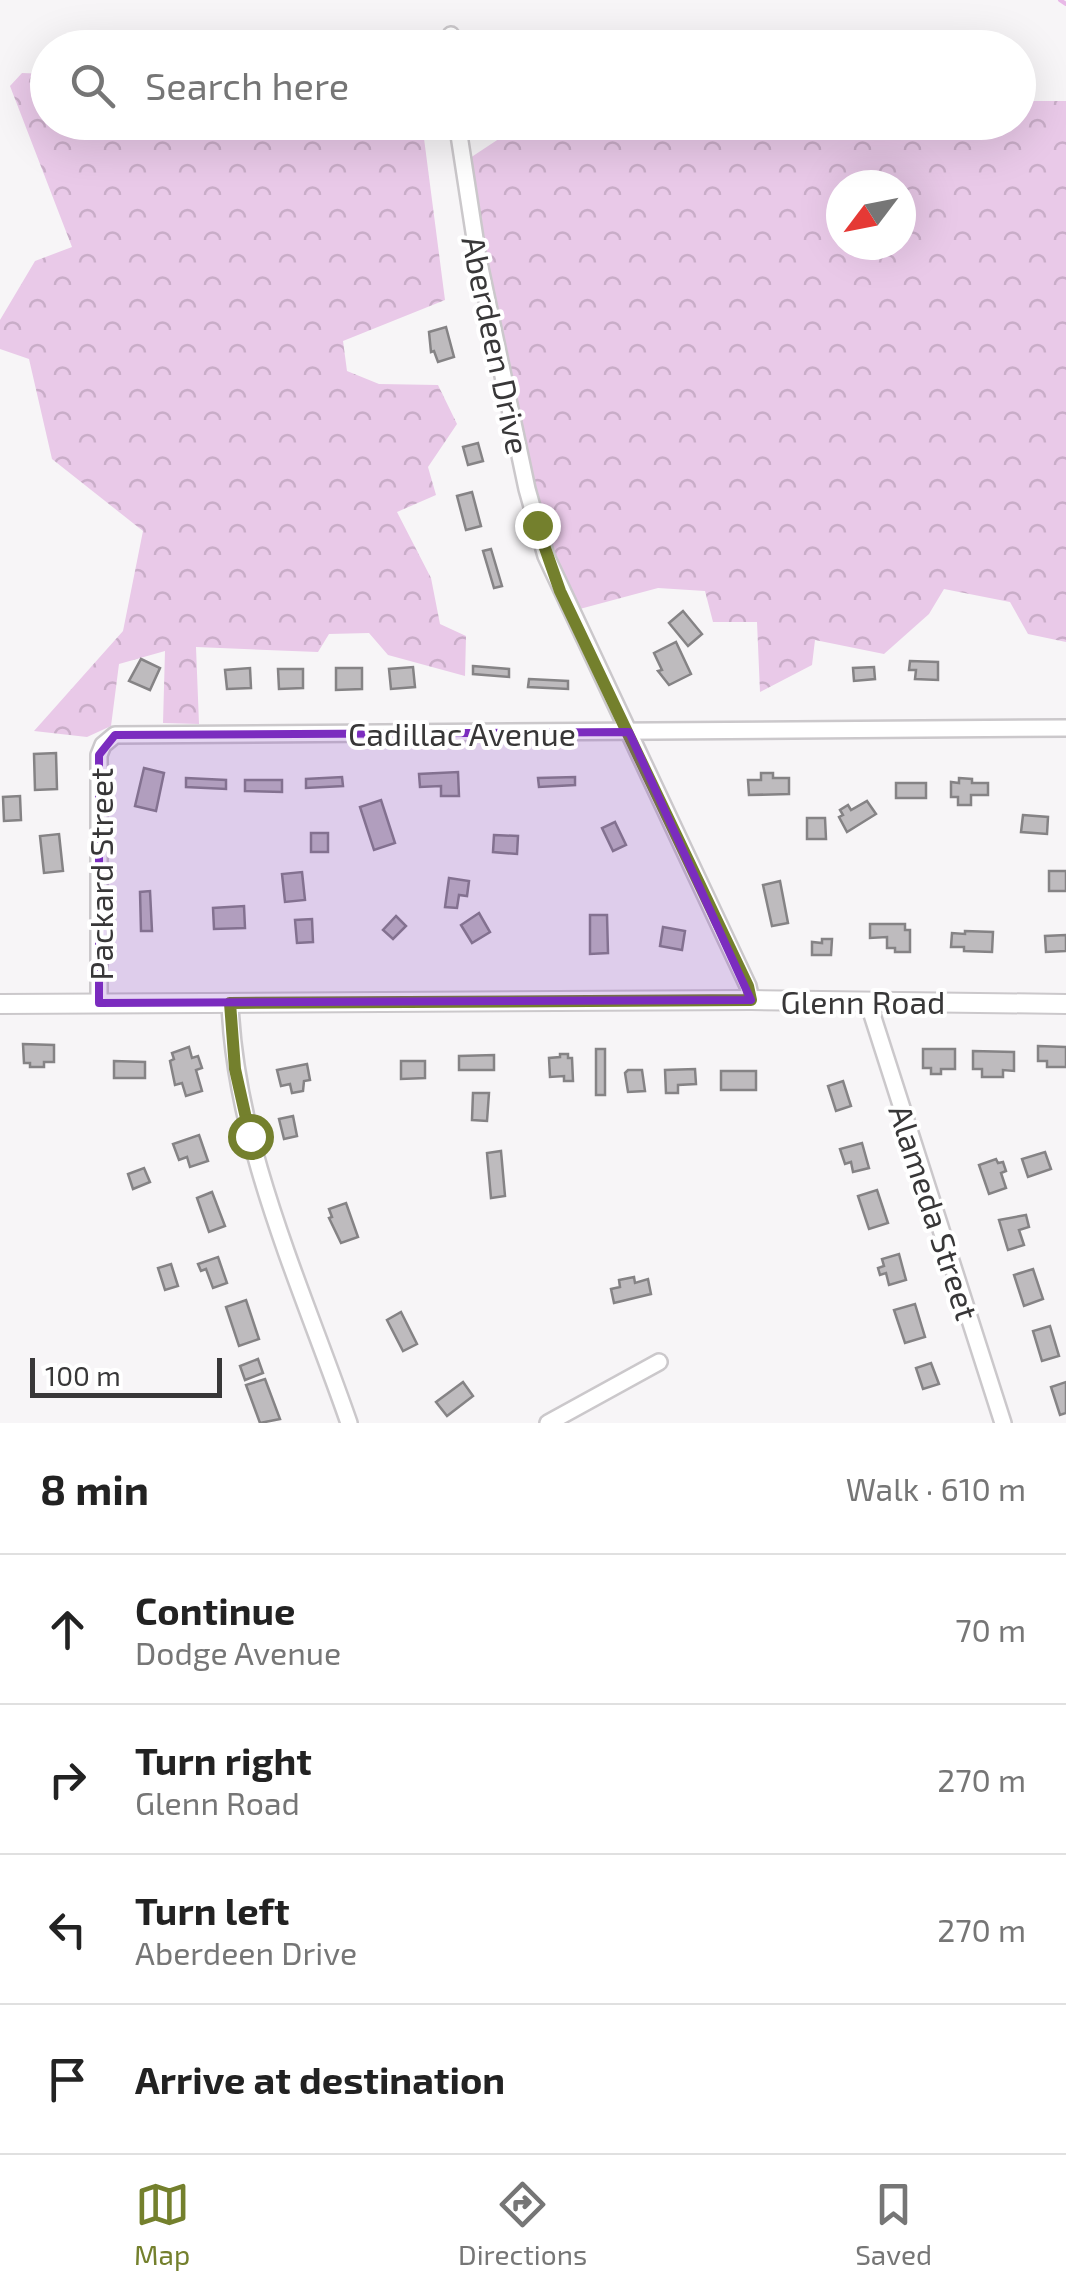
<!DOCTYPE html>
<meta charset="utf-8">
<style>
:root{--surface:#fff;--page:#f6f6f6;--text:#222;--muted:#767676;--line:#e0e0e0;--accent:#74802d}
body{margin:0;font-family:"Exo 2",sans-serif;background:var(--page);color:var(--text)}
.compass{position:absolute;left:826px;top:170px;width:90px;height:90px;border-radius:50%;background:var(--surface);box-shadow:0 10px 40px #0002;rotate:238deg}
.scale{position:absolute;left:30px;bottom:25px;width:192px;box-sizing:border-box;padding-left:10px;border:5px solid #383738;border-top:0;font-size:28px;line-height:35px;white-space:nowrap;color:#383738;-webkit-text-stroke:8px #fff;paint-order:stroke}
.stop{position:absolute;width:30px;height:30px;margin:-22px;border:8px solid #74802d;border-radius:50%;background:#fff}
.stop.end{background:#74802d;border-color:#fff;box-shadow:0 2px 10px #0008}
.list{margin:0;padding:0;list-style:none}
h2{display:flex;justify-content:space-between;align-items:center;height:130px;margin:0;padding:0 40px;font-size:42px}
h2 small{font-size:32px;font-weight:400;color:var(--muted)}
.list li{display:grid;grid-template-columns:65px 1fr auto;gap:30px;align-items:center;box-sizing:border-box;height:150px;padding:0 40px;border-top:2px solid var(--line)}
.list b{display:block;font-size:38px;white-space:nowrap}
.list p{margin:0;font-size:32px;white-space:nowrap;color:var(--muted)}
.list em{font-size:32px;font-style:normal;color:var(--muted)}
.icon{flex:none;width:55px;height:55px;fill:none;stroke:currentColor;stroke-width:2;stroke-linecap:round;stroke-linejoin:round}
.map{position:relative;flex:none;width:1066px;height:1423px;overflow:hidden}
.search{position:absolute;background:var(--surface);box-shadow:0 10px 40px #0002;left:30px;right:30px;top:30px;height:110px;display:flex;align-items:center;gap:25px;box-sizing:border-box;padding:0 35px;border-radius:55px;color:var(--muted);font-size:38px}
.sheet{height:730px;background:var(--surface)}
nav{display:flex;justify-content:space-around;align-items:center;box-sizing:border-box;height:140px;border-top:2px solid var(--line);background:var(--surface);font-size:28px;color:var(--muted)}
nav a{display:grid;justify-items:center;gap:5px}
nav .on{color:var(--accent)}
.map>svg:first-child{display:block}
</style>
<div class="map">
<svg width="1066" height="1423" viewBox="0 0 1066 1423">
<defs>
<pattern id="forest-crowns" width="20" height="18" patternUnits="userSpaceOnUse" patternTransform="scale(2.5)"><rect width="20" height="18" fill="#e9c9e8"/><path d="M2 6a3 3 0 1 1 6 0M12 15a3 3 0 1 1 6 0" fill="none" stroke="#c9adc8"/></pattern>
</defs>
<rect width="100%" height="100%" fill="#f7f5f7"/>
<g fill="url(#forest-crowns)" fill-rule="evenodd">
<polygon points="22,73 47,74 48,122 422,123 445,300 343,341 347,371 379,384 438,385 457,424 428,467 436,495 397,512 431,578 440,624 466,636 465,676 388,655 369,633 329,634 318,652 196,647 199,724 163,723 165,651 119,664 111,726 87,737 34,731 123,631 143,531 52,459 29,359 0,349 0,320 35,261 72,247 10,86"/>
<path d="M1019,101H1066V642L1028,634L1010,602L944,589L929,614L884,654L815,640L812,665L760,692L757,622H713L705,591L658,588L576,610L542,521L486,255L470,158L523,123L1018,122ZM841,185H901V245H841Z"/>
</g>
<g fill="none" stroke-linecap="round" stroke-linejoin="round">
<polyline stroke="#e8b8e7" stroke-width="4" points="1060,0 1066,4"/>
</g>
<g fill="#bebbbe" stroke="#858385" stroke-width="2.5">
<polygon points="446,327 454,357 438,362 434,351 431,352 429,332"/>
<polygon points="478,443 483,461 468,465 463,447"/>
<polygon points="472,492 481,526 466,530 457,496"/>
<polygon points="491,549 502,586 494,588 483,551"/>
<polygon points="683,611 702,634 688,646 669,623"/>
<polygon points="676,642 691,674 669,685 658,671 662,670 654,653"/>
<polygon points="141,659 160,668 150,690 129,681"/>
<polygon points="910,661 938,662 938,680 915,679 916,670 909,670"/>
<polygon points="473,666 509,669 509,677 473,674"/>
<polygon points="413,667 415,687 391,689 389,669"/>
<polygon points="874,667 875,679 854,681 853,668"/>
<polygon points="250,668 251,688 227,689 225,670"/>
<polygon points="336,668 362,668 362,689 336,690"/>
<polygon points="278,669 303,669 303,688 279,689"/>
<polygon points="529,679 568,681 568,689 528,687"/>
<polygon points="56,753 57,789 35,790 34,754"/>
<polygon points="144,768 164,773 156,811 135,806"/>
<polygon points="458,772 459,796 441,796 441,786 420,787 419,774"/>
<polygon points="761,773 773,773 773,778 789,778 789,794 749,795 748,780 761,780"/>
<polygon points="342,777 343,786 306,788 306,779"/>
<polygon points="575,777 575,785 539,787 538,778"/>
<polygon points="186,778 226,780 226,789 186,787"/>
<polygon points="959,778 972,779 972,783 988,783 988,795 971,795 971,805 958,805 958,797 951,797 951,782 959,783"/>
<polygon points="245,780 282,780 282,792 245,791"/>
<rect x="896" y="783" width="30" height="15"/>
<polygon points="20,796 21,820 4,821 3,797"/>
<polygon points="381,800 395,843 374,850 360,807"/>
<polygon points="867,801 876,814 847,832 839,817 843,815 840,810 848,805 851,810"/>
<polygon points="1023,815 1048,817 1047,834 1021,832"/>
<polygon points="807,818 825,818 826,839 807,839"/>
<polygon points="615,822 626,845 613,851 602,828"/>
<rect x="311" y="833" width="17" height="19"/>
<polygon points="59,834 63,871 44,873 40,836"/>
<polygon points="494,835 518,836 517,854 493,852"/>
<rect x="1049" y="871" width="17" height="20"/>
<polygon points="302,872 305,900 285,902 282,874"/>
<polygon points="449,878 469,881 467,896 459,895 457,908 445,907"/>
<polygon points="780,881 788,923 772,926 763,885"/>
<polygon points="150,891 152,931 141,931 140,892"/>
<polygon points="244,906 245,928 214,929 213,908"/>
<polygon points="479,913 490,932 472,943 461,925"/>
<polygon points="590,915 607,915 608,953 590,954"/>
<polygon points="396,916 406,926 393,939 383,930"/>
<polygon points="312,919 313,942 297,943 295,920"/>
<polygon points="870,924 905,924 905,930 910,930 910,952 895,952 895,948 887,948 887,937 870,938"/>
<polygon points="663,927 685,931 682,950 660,946"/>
<polygon points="965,931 993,932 992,952 964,951 964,947 951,947 952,933 965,934"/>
<polygon points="1066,935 1066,951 1046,952 1045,936"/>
<polygon points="822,939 832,939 831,955 812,955 812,942 822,943"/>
<polygon points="23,1044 54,1045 54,1062 44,1062 44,1067 30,1067 30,1063 24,1063"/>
<polygon points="1038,1046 1066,1047 1066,1067 1047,1067 1047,1061 1038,1061"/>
<polygon points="189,1047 192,1058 198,1056 202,1068 196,1070 202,1091 186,1096 182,1083 175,1085 170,1061 174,1059 172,1053"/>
<rect x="596" y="1049" width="9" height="46"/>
<polygon points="923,1049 955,1049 955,1069 941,1069 941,1074 931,1074 931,1068 923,1068"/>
<polygon points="973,1051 1014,1052 1014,1071 1003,1070 1003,1077 982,1077 982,1069 973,1069"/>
<polygon points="560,1054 568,1054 568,1058 572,1058 573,1081 564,1081 564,1076 550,1077 549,1058 560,1057"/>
<polygon points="494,1055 494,1070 459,1070 459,1056"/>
<polygon points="114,1061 145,1062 145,1078 114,1078"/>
<polygon points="401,1061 425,1061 425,1078 401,1079"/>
<polygon points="307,1064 310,1080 304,1081 303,1091 292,1093 290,1084 281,1086 277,1070"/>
<polygon points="695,1069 696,1084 678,1085 678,1093 666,1093 665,1070"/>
<polygon points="628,1070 642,1070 645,1091 628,1092 625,1073"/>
<rect x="721" y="1071" width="35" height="19"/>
<polygon points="843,1081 851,1106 836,1111 828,1086"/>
<polygon points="473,1093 489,1093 487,1121 472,1120"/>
<polygon points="293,1116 297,1136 284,1139 279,1119"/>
<polygon points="199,1135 208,1161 190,1167 187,1157 179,1160 173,1144"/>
<polygon points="862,1143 869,1168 853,1172 851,1162 845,1164 840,1149"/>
<polygon points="501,1151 505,1196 491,1198 487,1153"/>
<polygon points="1045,1152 1051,1169 1028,1177 1022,1159"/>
<polygon points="996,1159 998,1163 1003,1162 1006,1171 1001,1173 1006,1188 989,1194 979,1165"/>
<polygon points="144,1168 150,1182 133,1189 128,1174"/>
<polygon points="877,1190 888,1223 869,1229 858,1196"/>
<polygon points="212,1192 225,1226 209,1232 197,1198"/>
<polygon points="346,1203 358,1237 341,1243 329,1218 332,1217 329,1209"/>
<polygon points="1026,1215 1029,1227 1019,1230 1024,1245 1008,1250 999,1220"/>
<polygon points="899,1254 906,1280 889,1285 886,1273 880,1275 878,1268 884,1266 882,1259"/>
<polygon points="218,1257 227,1283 213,1288 206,1269 201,1271 198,1264"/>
<polygon points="171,1264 178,1286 165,1290 158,1268"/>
<polygon points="1033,1269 1043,1299 1024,1306 1014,1275"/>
<polygon points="634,1277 635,1283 648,1279 651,1294 614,1303 611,1289 620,1287 619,1280"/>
<polygon points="246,1300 259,1339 239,1346 226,1307"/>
<polygon points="915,1304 925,1337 905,1343 894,1310"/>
<polygon points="401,1312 417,1344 403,1351 387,1320"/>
<polygon points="1050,1326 1059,1356 1042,1361 1033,1331"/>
<polygon points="258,1359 263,1373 245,1380 240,1366"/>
<polygon points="931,1363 939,1384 923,1389 916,1368"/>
<polygon points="265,1379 280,1419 260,1423 246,1385"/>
<polygon points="463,1382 473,1396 447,1416 436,1402"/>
<polygon points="1066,1382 1066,1413 1060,1415 1051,1387"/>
</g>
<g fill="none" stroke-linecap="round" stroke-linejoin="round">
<g stroke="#cbc8cb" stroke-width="20">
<g id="minor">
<polyline points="451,35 452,48"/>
<polyline points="457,122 478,258 527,489 546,556 748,986 751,1000"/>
<polyline points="868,1002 1003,1423"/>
<polyline points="99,1003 99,755 103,745 115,735 1066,728"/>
<path d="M230,1003C235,1145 303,1290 349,1423"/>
<polyline points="548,1423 659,1362"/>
</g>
</g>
<g stroke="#cbc8cb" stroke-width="22">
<polyline id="tertiary" points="0,1004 751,1000 1066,1004"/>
</g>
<use href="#minor" stroke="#fff" stroke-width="15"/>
<use href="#tertiary" stroke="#fff" stroke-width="18"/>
</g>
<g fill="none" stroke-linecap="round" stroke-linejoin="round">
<polyline stroke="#74802d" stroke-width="12" points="250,1136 235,1069 230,1003 751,1000 748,986 560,591 537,525"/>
</g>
<path fill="#7b2cbf" fill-opacity="0.2" stroke="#7b2cbf" stroke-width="8" stroke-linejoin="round" d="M629,732L751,1000L99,1003V755L115,735Z"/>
<g text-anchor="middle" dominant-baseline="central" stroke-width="8" stroke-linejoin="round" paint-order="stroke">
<g font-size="32" fill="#383738" stroke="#fff">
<text transform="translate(497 345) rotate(78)">Aberdeen Drive</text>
<text x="462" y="733">Cadillac Avenue</text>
<text transform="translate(100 874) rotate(-90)">Packard Street</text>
<text x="863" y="1001">Glenn Road</text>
<text transform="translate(935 1212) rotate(72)">Alameda Street</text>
</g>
</g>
</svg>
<svg class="compass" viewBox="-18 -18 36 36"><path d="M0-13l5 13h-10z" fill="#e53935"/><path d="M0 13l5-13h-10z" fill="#767676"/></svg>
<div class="scale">100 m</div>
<div class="stop" style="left:250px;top:1136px"></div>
<div class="stop end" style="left:537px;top:525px"></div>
<div class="search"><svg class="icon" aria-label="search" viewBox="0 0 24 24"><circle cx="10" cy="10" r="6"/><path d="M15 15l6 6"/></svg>Search here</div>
</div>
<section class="sheet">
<h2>8 min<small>Walk · 610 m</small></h2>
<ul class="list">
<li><svg class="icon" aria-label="ahead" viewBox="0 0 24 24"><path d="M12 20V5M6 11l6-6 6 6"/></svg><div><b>Continue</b><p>Dodge Avenue</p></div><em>70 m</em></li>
<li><svg class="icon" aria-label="right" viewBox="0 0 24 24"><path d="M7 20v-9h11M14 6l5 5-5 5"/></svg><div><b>Turn right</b><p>Glenn Road</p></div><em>270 m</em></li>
<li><svg class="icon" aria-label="left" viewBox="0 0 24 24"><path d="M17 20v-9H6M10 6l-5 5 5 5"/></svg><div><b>Turn left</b><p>Aberdeen Drive</p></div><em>270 m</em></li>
<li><svg class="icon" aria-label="arrive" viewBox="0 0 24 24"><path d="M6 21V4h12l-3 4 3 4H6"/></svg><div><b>Arrive at destination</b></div></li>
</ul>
</section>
<nav>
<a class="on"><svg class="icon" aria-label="map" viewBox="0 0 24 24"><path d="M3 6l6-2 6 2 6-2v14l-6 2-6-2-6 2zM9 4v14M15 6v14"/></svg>Map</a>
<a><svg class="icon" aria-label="directions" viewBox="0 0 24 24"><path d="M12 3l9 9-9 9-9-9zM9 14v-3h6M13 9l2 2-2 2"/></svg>Directions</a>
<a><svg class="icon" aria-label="saved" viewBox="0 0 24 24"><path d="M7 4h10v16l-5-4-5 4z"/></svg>Saved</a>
</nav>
